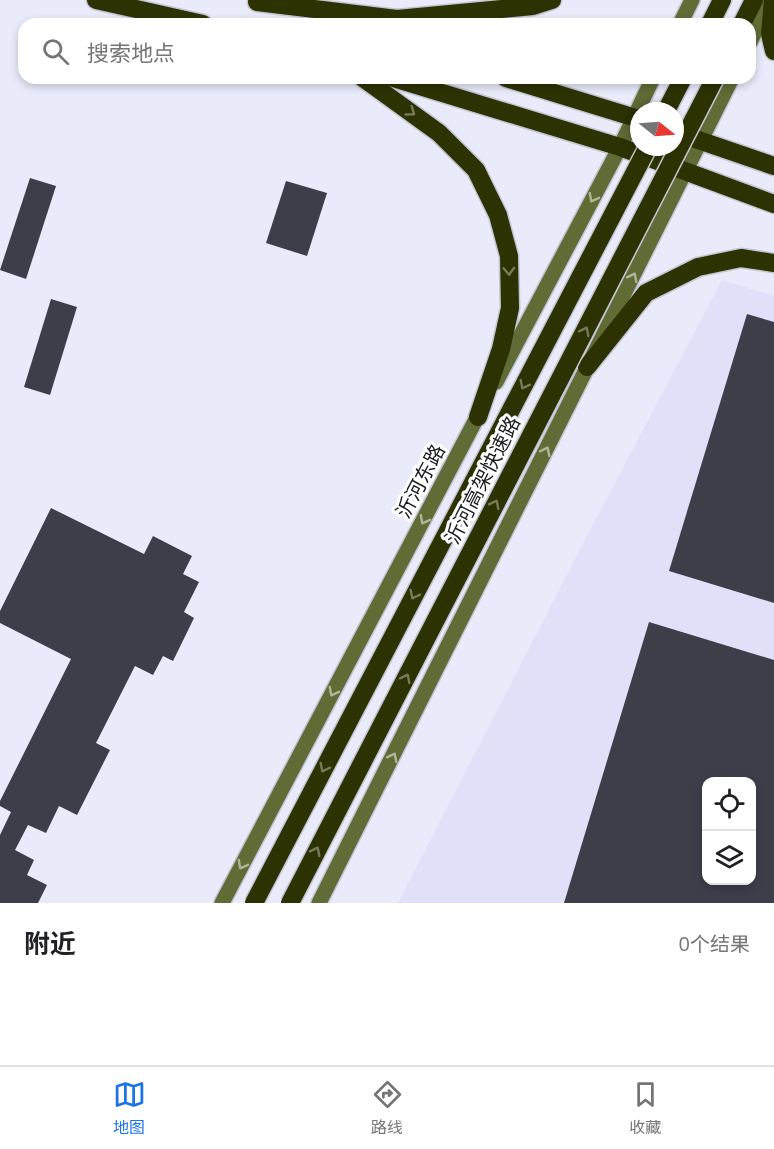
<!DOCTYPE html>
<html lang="zh">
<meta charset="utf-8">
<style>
:root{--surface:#fff;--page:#f6f6f6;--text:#202124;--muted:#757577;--line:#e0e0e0;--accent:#1a73e8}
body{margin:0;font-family:"Open Sans","Noto Sans SC",sans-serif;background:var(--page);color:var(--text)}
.controls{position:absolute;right:18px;bottom:18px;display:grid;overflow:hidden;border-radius:12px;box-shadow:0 3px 9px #0003}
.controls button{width:54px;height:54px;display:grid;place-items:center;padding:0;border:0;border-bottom:2px solid var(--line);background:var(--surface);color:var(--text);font:30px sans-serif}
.compass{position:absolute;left:630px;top:102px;width:54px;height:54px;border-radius:50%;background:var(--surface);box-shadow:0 3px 9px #0003;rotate:107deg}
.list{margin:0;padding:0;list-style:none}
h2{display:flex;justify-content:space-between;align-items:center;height:78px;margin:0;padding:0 24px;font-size:26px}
h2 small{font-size:20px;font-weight:400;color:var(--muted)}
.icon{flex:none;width:33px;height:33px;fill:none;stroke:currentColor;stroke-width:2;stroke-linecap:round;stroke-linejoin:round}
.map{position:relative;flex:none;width:774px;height:903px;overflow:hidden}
.search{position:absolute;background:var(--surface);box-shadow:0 3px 9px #0003;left:18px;right:18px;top:18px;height:66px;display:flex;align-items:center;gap:15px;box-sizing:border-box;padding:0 21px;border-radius:18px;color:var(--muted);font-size:22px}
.sheet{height:162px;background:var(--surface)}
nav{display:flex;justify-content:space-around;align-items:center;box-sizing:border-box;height:84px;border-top:2px solid var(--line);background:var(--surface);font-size:16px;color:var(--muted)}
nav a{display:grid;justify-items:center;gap:3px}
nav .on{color:var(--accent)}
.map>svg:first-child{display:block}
</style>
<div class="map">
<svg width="774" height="903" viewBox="0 0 774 903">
<rect width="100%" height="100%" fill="#e9eafa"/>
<path fill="#e0e1f9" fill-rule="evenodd" d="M722,280L774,296V903H398L576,557ZM706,782H752V880H706Z"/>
<g fill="#3e3e4b" fill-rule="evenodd">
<polygon points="30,178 56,186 26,279 0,270"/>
<polygon points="286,181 327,193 307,256 266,243"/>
<polygon points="51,299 77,307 50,395 24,387"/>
<polygon points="747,314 774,322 774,603 669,571"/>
<polygon points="51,508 144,554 153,536 192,556 183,574 199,582 184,612 194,618 173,661 163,656 153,675 135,666 96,743 110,750 77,815 59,806 46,833 28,825 15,850 34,860 27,875 47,885 38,903 0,903 0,835 11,812 0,806 0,801 71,659 0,623 0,611"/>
<path d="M649,622L774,660V903H564ZM706,782H752V880H706Z"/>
</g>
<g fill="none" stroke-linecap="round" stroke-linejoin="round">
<g stroke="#c4c5d3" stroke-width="18">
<g id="secondary">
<polyline points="680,24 692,0"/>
<polyline points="750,42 771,0"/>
<polyline points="496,382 620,147 653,78"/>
<polyline points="222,903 482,408"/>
<polyline points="319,903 732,78"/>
</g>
</g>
<g stroke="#c4c5d3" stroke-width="21">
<g id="highway">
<polyline points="96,0 203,24"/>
<polyline points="773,0 770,34 774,51"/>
<polyline points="257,2 397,19 533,6 552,0"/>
<polyline points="710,24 722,0"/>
<polyline points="742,24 754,0"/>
<polyline points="363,78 439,133 476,170 498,215 509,256 510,308 501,349 478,417"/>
<polyline points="393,78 620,147 774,204"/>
<polyline points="506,78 639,119"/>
<polyline points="666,111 683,78"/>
<polyline points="675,132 774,166"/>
<polyline points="587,367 646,293 698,267 741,258 774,263"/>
</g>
</g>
<use href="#secondary" stroke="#616b36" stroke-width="15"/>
<use href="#highway" stroke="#2c3202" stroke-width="18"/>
<g stroke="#c4c5d3" stroke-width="21" stroke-linecap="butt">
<g id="highway-bridge">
<polyline points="254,903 648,147"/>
<polyline points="290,903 715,78"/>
</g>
</g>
<use href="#highway-bridge" stroke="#2c3202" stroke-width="18"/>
</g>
<defs><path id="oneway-chevron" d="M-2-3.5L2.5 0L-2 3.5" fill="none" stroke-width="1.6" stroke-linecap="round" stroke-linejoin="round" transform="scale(1.5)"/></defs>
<g stroke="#767a5b">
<use href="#oneway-chevron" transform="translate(411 112) rotate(36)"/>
<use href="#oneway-chevron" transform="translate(509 271) rotate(88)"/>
<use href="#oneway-chevron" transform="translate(585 331) rotate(-63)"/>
<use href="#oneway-chevron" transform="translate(524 385) rotate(117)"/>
<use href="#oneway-chevron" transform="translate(495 504) rotate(-63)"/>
<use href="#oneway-chevron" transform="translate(414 595) rotate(117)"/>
<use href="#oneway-chevron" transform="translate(406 678) rotate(-63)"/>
<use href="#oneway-chevron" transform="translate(324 768) rotate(117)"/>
<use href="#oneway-chevron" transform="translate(316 851) rotate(-63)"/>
</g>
<g stroke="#b0b59a">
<use href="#oneway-chevron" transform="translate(593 198) rotate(118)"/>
<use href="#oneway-chevron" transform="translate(633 277) rotate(-63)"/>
<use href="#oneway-chevron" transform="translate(546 451) rotate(-63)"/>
<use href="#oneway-chevron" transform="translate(424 520) rotate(118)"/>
<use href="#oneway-chevron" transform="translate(333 692) rotate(118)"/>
<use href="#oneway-chevron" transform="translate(393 757) rotate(-63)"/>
<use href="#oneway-chevron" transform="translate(242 865) rotate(118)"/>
</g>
<g text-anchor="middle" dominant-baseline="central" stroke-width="6" stroke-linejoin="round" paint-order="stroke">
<g font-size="20" fill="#1c1d22" stroke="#fff">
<text transform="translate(482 480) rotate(-63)">沂河高架快速路</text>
<text transform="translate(420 481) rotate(-62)">沂河东路</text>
</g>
</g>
</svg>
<div class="controls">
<button><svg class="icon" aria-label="locate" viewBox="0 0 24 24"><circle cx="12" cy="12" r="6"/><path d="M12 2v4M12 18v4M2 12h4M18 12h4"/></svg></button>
<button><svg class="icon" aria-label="layers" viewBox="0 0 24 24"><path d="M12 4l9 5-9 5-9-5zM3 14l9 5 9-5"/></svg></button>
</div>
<svg class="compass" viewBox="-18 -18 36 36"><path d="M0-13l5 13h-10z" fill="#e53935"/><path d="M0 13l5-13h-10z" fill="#757577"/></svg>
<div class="search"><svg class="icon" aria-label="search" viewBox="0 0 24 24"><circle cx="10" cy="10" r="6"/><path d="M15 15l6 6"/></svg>搜索地点</div>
</div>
<section class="sheet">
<h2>附近<small>0个结果</small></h2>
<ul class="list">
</ul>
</section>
<nav>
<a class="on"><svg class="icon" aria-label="map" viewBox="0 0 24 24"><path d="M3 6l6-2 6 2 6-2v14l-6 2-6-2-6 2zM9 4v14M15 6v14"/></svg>地图</a>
<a><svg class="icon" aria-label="directions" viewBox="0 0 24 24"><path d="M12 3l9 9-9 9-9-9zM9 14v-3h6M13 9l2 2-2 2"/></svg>路线</a>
<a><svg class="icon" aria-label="saved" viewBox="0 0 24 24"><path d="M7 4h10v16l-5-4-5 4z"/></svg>收藏</a>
</nav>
